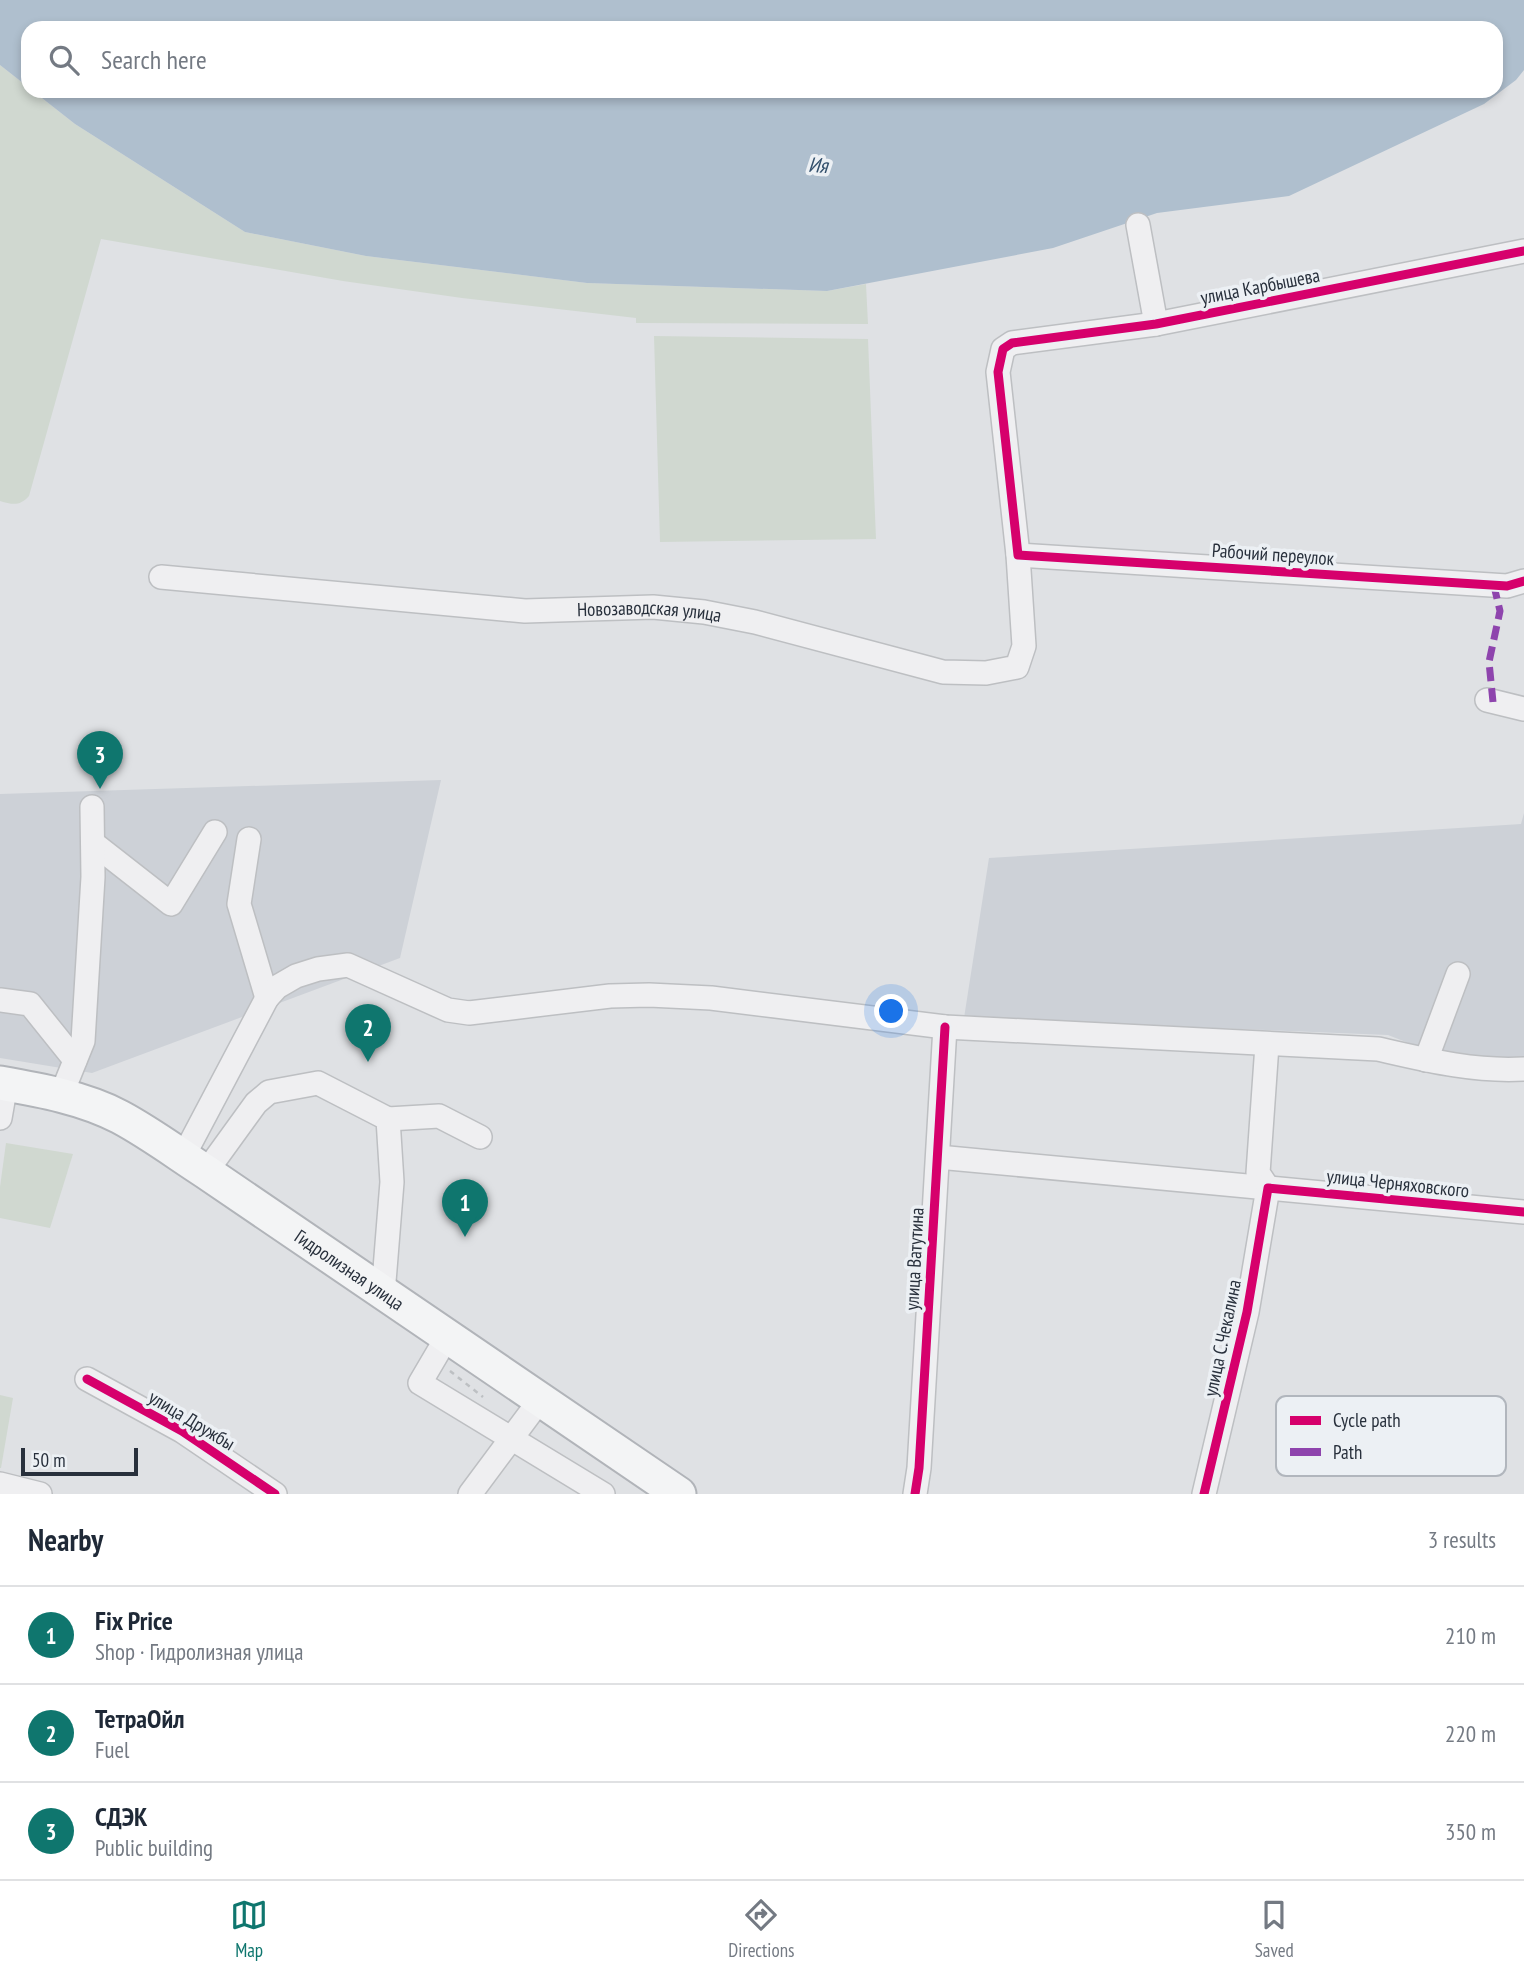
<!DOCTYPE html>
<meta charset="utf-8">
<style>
:root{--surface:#fff;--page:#f6f6f7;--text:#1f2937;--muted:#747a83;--line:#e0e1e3;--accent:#0f766e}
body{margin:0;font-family:"PT Sans Narrow",sans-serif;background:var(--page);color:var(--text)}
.scale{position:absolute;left:21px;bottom:18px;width:117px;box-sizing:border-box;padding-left:7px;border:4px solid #28303c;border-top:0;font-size:19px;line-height:24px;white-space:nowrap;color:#28303c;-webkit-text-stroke:5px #ecf0f4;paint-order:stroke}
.you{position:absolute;left:892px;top:1012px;width:24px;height:24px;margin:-18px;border:5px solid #fff;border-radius:50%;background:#1a73e8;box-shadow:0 0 0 10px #1a73e833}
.badge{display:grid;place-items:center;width:46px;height:46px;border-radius:50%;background:var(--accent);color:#fff;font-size:23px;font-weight:700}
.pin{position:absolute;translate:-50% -58px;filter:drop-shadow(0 2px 4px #0008)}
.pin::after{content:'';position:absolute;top:37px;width:24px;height:21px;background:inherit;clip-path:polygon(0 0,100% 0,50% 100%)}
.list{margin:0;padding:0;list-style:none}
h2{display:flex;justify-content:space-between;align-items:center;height:91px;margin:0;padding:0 28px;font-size:30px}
h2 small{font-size:23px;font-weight:400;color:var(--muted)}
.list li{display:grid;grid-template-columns:46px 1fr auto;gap:21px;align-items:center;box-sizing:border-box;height:98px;padding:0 28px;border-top:2px solid var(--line)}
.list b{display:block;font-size:26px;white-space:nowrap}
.list p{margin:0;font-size:23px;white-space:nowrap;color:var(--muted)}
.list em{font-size:23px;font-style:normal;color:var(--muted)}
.icon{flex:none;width:38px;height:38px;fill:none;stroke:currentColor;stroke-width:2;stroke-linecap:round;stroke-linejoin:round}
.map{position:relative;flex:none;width:1524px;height:1494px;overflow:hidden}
.search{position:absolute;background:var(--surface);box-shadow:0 4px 10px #0003;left:21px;right:21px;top:21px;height:77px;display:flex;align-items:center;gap:18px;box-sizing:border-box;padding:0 24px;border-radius:21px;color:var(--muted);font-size:26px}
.sheet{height:385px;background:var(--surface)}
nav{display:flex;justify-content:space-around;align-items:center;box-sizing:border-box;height:98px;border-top:2px solid var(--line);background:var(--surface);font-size:19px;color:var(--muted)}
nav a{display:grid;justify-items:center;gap:4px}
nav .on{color:var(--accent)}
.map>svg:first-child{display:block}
</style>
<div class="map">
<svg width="1524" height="1494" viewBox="0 0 1524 1494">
<rect width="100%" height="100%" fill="#dfe1e4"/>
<g fill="#cdd1d7">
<polygon points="441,780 400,958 92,1073 0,1058 0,794"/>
<polygon points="1524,813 1524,1062 1457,1062 1388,1035 964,1018 989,858 1521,824"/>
</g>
<g fill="#d0d8d0">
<path d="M0,65L28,87V91H33L75,124L245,232L366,256L587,283L827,291L866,284L868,324L636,323V318L462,298L343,281L101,239L29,496C20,506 13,505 0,501Z"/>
<polygon points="654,336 868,339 876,539 660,542"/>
<polygon points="6,1143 73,1154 50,1228 0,1218 0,1187"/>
<polygon points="0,1395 13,1398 1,1468 0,1468"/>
</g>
<polygon fill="#afbfce" points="0,0 1524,0 1524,70 1516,80 1484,104 1289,196 1157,213 1053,248 827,291 587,283 366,256 245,232 75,124 33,91 1496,91 1496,28 28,28 28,87 0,65"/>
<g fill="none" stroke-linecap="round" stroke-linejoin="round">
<g stroke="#bdbfc2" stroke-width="26">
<g id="minor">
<polyline points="1138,225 1156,324"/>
<polyline points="1018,555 1507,586 1524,581"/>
<path id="s1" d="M161,577L525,611L653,607L704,612L755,622L943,672L986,673L1017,667L1024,646L1018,555L998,372L1003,349L1012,343L1156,324L1524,251"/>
<polyline points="1487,700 1524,709"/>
<polyline points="249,839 239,904 267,998"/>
<polyline points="93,843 171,904 215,832"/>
<polyline points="0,1000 30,1004 75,1060"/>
<polyline points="1267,1045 1258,1173 1268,1188"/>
<polyline points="1426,1060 1458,974"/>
<polyline points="57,1095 66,1083 83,1041 93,877 92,807"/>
<polyline points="0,1118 6,1084"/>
<polyline points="388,1119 439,1116 480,1137"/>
<path d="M183,1157L267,998L277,987L296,976L318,969L348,965L448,1010L469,1013L610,996L649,995L711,998L945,1027L1378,1049C1426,1060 1474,1072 1524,1069"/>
<polyline points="938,1157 1524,1212"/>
<polyline points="206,1172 256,1103 269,1092 318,1083 388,1119 392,1182 383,1294"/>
<polyline points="447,1337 420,1383 603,1494"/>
<polyline points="87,1379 182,1431 275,1494"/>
<polyline points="0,1484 40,1494"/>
<polyline points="470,1494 540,1400"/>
<polyline points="915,1494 919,1468 945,1027"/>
<polyline points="1204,1494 1247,1312 1268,1188"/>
</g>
</g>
<g stroke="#b1b4b9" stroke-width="37">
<g id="highway">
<path id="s2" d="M0,1083C40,1090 84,1098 120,1117C150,1133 178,1154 206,1172L679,1494"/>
</g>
</g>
<polyline stroke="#bdc0c3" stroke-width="2.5" stroke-dasharray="5 5" stroke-linecap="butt" points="450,1371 483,1397"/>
<use href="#minor" stroke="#efeff1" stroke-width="23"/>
<use href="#highway" stroke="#f3f4f5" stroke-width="33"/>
<polyline stroke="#8e44ad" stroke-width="7" stroke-dasharray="14 7" stroke-linecap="butt" points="1493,702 1489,662 1500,611 1494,586"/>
<g stroke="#ecf0f4" stroke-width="13">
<g id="cycleway">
<polyline points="1524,251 1156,324 1012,343 1003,349 998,372 1018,555 1507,586 1524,581"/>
<polyline points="87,1379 182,1431 275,1494"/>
<polyline points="915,1494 919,1468 945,1027"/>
<polyline points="1204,1494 1247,1312 1268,1188 1524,1212"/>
</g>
</g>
<use href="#cycleway" stroke="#d6006c" stroke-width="9"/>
</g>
<g text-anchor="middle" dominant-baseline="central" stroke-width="7" stroke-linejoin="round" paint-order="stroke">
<g font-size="19" fill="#28303c" stroke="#ecf0f4">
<text transform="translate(1260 286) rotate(-11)">улица Карбышева</text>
<text transform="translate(1273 554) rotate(4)">Рабочий переулок</text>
<text stroke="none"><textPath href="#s1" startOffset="490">Новозаводская улица</textPath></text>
<text transform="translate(1398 1183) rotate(6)">улица Черняховского</text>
<text transform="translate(914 1259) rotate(-87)">улица Ватутина</text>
<text stroke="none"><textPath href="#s2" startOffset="401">Гидролизная улица</textPath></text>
<text transform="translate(1222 1338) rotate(-78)">улица С.Чекалина</text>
<text transform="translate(192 1420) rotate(31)">улица Дружбы</text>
</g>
<g font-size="21" font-style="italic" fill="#34516d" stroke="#ecf0f4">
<text transform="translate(818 165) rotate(4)">Ия</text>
</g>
</g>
<rect x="1276" y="1396" width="230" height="80" rx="10" fill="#ecf0f4" stroke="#b1b6bd" stroke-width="2"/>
<rect x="1290" y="1416" width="31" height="9" fill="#d6006c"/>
<rect x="1290" y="1448" width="31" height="8" fill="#8e44ad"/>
<g font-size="19" fill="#28303c">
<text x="1333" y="1427">Cycle path</text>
<text x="1333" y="1459">Path</text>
</g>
</svg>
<div class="scale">50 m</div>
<div class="you"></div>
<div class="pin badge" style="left:465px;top:1237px">1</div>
<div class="pin badge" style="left:368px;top:1062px">2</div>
<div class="pin badge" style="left:100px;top:789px">3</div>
<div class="search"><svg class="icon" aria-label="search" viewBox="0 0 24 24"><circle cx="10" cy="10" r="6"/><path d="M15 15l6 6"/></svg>Search here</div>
</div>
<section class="sheet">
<h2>Nearby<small>3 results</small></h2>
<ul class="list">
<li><span class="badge">1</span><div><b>Fix Price</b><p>Shop · Гидролизная улица</p></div><em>210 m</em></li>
<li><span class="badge">2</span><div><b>ТетраОйл</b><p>Fuel</p></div><em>220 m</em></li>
<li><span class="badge">3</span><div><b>СДЭК</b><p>Public building</p></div><em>350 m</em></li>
</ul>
</section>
<nav>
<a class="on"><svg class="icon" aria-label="map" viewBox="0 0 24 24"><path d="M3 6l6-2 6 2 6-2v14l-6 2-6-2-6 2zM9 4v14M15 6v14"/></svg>Map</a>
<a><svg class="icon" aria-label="directions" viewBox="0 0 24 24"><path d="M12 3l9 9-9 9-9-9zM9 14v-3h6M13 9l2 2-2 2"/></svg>Directions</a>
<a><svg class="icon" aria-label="saved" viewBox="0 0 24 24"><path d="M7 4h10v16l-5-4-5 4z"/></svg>Saved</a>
</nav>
